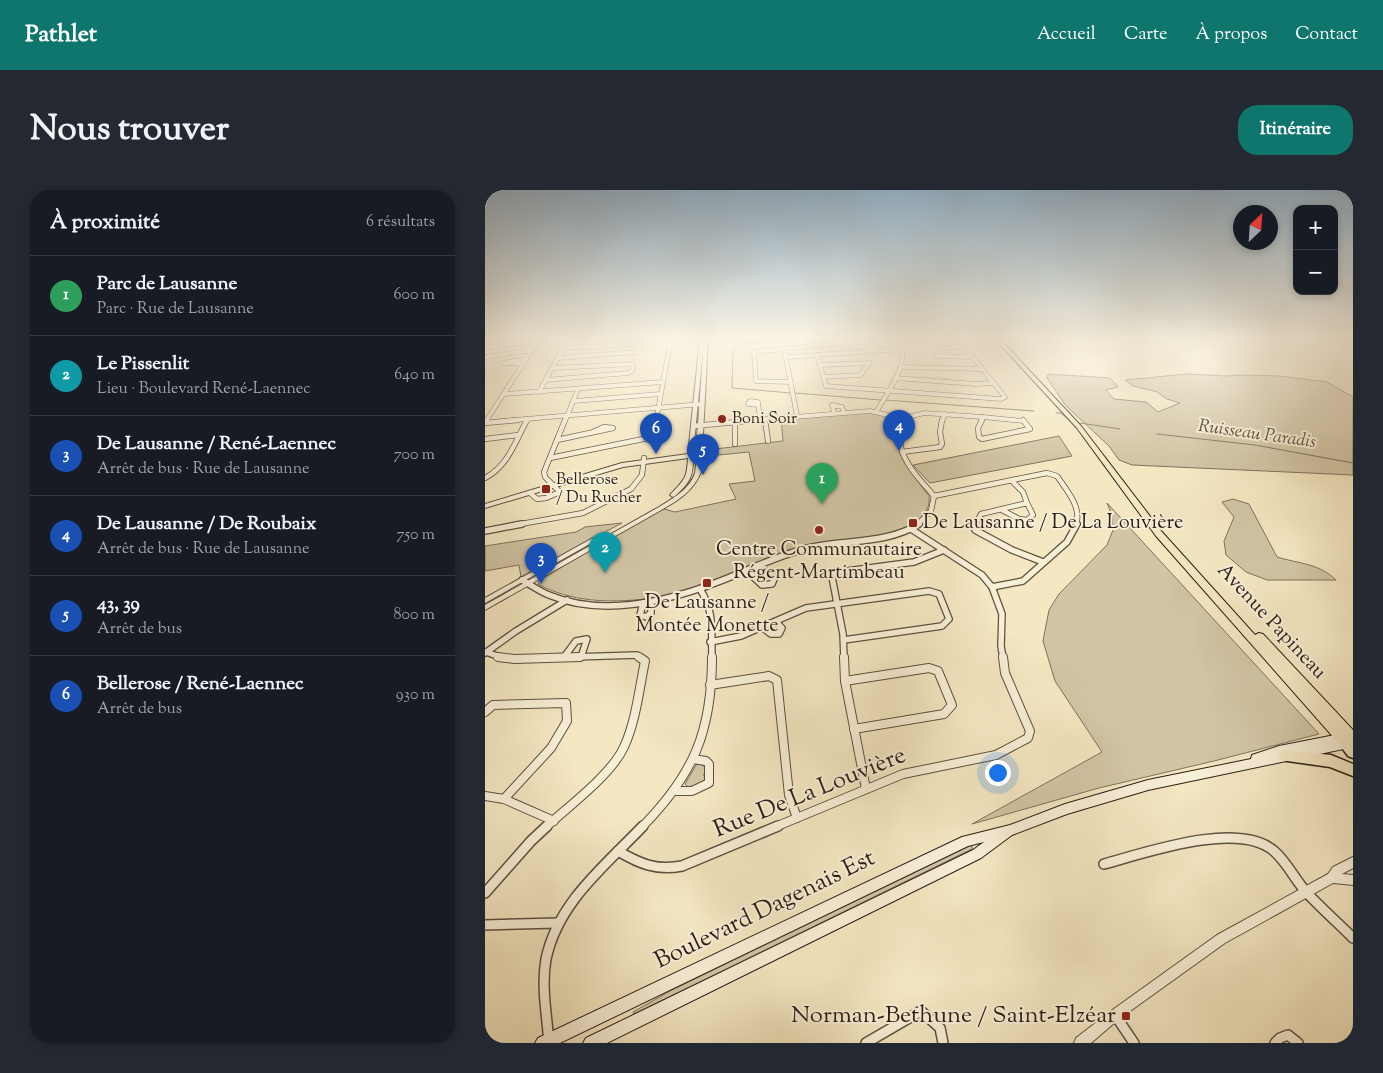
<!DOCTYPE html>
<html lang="fr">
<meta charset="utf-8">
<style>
:root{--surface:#171b24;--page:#242831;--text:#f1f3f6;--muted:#9ea1a6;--line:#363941;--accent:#0f766e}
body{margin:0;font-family:"Sorts Mill Goudy",serif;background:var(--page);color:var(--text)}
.controls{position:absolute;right:15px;top:15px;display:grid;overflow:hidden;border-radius:10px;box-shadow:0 2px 8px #0003}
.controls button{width:45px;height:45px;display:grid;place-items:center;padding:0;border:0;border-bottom:1px solid var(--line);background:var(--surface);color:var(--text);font:25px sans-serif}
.compass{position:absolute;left:748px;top:15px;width:45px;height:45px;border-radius:50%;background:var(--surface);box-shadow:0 2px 8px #0003;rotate:25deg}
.you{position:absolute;left:512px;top:582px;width:18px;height:18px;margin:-12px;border:4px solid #fff;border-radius:50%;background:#1a73e8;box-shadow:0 0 0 8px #1a73e833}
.badge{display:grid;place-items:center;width:32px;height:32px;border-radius:50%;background:var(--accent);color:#fff;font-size:16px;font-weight:700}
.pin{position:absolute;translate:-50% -41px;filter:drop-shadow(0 1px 2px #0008)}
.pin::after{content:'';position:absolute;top:26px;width:18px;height:15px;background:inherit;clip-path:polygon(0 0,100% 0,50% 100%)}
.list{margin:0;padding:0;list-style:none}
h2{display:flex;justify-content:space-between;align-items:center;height:65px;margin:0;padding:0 20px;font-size:21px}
h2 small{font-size:16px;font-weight:400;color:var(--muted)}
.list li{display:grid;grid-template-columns:32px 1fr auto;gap:15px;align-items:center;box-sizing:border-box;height:80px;padding:0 20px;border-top:1px solid var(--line)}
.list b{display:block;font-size:19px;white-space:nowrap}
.list p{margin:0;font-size:16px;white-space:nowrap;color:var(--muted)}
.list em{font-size:16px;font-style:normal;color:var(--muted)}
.map{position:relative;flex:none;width:868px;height:853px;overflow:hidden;border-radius:20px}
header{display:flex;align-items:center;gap:30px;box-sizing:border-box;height:70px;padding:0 25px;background:var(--accent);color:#fff}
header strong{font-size:24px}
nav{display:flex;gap:28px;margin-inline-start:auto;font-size:18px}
.intro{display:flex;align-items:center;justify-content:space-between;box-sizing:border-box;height:120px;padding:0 30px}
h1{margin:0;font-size:35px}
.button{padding:12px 22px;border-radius:20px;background:var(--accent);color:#fff;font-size:18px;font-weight:700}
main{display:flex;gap:30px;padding:0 30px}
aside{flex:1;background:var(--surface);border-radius:20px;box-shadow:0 2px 8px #0003}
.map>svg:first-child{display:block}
</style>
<header>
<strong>Pathlet</strong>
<nav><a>Accueil</a><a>Carte</a><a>À propos</a><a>Contact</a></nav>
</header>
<div class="intro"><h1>Nous trouver</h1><a class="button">Itinéraire</a></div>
<main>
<aside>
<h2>À proximité<small>6 résultats</small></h2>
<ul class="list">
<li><span class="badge" style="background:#2e9e5b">1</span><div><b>Parc de Lausanne</b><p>Parc · Rue de Lausanne</p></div><em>600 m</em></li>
<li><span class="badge" style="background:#0f9aa8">2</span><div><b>Le Pissenlit</b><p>Lieu · Boulevard René-Laennec</p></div><em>640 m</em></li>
<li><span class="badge" style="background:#1a4fb4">3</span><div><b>De Lausanne / René-Laennec</b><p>Arrêt de bus · Rue de Lausanne</p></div><em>700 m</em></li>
<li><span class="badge" style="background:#1a4fb4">4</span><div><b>De Lausanne / De Roubaix</b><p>Arrêt de bus · Rue de Lausanne</p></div><em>750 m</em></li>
<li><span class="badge" style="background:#1a4fb4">5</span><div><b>43, 39</b><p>Arrêt de bus</p></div><em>800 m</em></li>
<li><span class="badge" style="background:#1a4fb4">6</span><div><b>Bellerose / René-Laennec</b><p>Arrêt de bus</p></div><em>930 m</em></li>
</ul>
</aside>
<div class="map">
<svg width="868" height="853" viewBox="0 0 868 853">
<rect width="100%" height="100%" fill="#f4e7c2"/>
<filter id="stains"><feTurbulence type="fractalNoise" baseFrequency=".004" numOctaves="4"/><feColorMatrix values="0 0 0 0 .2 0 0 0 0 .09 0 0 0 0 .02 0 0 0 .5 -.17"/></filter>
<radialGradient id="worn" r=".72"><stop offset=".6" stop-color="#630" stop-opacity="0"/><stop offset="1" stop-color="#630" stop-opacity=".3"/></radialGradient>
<g fill="#d2c5a5" stroke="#7e725e">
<polygon points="563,184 625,188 633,197 621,200 629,209 661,212 673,222 695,213 682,209 672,202 648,196 640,190 702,184 741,186 755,185 794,186 842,192 868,207 868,285 647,275 634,270 624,256 581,216 562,188"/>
<path d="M385,221L411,230L417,262L431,289L444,306C446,322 434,331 422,337C391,351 354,347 321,356C267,370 217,403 160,409C123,413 86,412 53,394L55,390L176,318L190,322L251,309L244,294L270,291L264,262L213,267V261L298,251L296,228Z"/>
<polygon points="574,246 587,266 445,293 428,275"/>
<path d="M748,309L764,314L792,367C815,374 833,373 851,390H782L761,382L741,365L739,351L749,327L737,312Z"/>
<polygon points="622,313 834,544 729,571 614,598 487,634 617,562 570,491 558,451 564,420 574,404 622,355 628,340 627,325"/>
<polygon points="137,333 36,387 34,375 0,381 0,356 91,342 100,337"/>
<polygon points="215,574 220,577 220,584 218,585 220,585 219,591 212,596 203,597 200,594 211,575"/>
<polygon points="484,656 487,656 487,659 149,824 148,822 185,801"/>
</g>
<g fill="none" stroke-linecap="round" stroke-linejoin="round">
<g stroke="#7b6e5a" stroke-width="1">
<polyline points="843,149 868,161"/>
<polyline points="306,203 247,198 248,159 257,154 315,149"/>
<polyline points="310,203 396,210"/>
<polyline points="400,210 549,221"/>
<polyline points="571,223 576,223 586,232"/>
<polyline points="595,233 635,239"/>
<polyline points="672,244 770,255 868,273"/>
</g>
<g stroke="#5d5041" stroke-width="5">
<g id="minor-far4">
<polyline points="384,149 389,161"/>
<polyline points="416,151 436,149"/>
<polyline points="479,156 452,159 452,166 487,167"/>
<polyline points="0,158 70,149"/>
<polyline points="299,158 312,226"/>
<polyline points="332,165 341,196 516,209 520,207 473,149"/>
<polyline points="0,167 47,160"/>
<polyline points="302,167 419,159"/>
<polyline points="73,168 151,162 155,154 78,158"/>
<polyline points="38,174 18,173 41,169"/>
<polyline points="335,175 385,173 375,185 339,187"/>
<polyline points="417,177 497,179"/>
<polyline points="410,188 491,194 508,193"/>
<polyline points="61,190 143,183 147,181 148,174 67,178"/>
<polyline points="306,192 271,191 269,162 356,153"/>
<polyline points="54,202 83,149"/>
<polyline points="19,204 178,192"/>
<polyline points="89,211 175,204"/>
<polyline points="273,215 263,214 265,211 273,212 275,229"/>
<polyline points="349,222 347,215 357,217 359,222"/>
<path d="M391,222C404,200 425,176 415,149"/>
<polyline points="498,227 539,231"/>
<polyline points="280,229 280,231"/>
<polyline points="411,230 439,223 498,227"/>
<polyline points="1,231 53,151"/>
<polyline points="18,231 217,214"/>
<polyline points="42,231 43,229"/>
<polyline points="80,231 93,199"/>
<polyline points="171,231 186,149"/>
<polyline points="258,231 385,221 403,225 412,231"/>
<polyline points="457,231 460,224"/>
<polyline points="496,231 498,227"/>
</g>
</g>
<g stroke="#5d5041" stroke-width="6">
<g id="minor-far3">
<polyline points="280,230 283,251"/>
<path d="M411,230C416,238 413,250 417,261C423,278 437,292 449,306L446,321L432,335"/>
<polyline points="497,230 493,238 494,247 497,249 545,239 538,230"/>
<polyline points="250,232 250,254"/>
<polyline points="0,233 33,230"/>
<polyline points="0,233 2,230"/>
<polyline points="209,236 272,230"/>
<polyline points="0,249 33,245"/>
<polyline points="72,250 128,238 119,237 108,242"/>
<polyline points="417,262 455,257 457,254 455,242 457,230"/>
<polyline points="65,268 168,247 171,230"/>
<path d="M0,288C23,276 30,252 42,230"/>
<polyline points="527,291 538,302 542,313"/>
<polyline points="45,303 52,309 61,308 75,302 60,287 59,282 80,230"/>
<path d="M449,306L562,283L572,286C582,301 597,317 591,335"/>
<polyline points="30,335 98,323 146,299 157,285 159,268"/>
<polyline points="490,335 496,324 542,313 548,325 542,330 534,329 517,320"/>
</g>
</g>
<g stroke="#5d5041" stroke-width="8">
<g id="minor-far2">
<polyline points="490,334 490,340 527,360 558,372"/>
<polyline points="426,339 497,385 507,397 517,424 516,456 518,468"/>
<polyline points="0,341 37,334"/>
<polyline points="262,381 277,395 287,394 289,389 275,376"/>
<path d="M37,390C46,395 54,401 64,405C119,428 185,411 238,390C266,379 294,365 323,358C360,349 400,355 434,334"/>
<polyline points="507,397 538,391 582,352 592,334"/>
<path d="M215,399C230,422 226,442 227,468"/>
<polyline points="158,413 155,425 161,427 166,423 166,412"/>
<polyline points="278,438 286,444 294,444 297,438 291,432"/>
<polyline points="225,452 256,446 321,418 444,401 454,404 464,429 457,436 359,450"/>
<polyline points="1,462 18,468"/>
<polyline points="0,463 31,441 82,410"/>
<polyline points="79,467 91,451 102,449 96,467"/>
<polyline points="57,468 152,465 156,468"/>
<polyline points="359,468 358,444 347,387 354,382 429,372 459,360"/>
</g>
</g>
<g stroke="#5d5041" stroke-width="10">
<g id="minor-far1">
<polyline points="13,467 30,469 95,467"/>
<polyline points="359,467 360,491 381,599"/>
<polyline points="360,491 444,478 453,481 467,515 459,524 369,539"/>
<polyline points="225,495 284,486 292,490 304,605 312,628"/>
<polyline points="0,522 8,515 81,513 82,531 66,558 19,609"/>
<polyline points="188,601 207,601 224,593 224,574 221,571 208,569"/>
<polyline points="0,606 19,609 69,631"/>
<path d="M61,637C84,616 126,585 139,557C151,531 154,500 160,471L154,467"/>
<path d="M157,637C209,584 227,541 227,467"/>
<polyline points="290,637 418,584 511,565 543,548 545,541 520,483 518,467"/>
</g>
</g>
<g stroke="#5d5041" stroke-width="12">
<g id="minor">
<path d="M133,661C155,674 172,681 197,676L293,636"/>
<path d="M619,674C660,663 753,630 789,661C802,672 810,690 822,703C836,718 853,733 868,748"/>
<polyline points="0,703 46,651 62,636"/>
<polyline points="0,735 73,733"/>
<polyline points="630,825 649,853"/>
<path d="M64,853C62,826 56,796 61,769C73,712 120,676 158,636"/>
<polyline points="381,853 436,821 455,838 458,853"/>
<polyline points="790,853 795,848 803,845 813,853"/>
</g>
</g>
<g stroke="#5d5041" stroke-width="2">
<g id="tertiary">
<path d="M215,149H219L208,264L211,263L219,149H223L216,282C209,300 194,310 178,319L0,420V415L174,317C187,309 205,299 210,283C211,278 211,272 211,267H208C208,288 205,292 190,306L188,307L185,305C199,290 202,289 203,268L138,277L0,318V314L137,273L203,264Z"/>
<polygon points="115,344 118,346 117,347 0,413 0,408"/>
<polygon points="868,667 868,678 857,684 868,685 868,695 848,693 740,753 634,829 606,853 589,853 591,848 626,821 732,745 843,684 848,677"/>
</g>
</g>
<g stroke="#2b1e16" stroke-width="2">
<polygon id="secondary" points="860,543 864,544 865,547 864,550 868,549 868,557 663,600 582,624 527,645 496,668 122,853 98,853 101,848 488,660 499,652 483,656 75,853 50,853 53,848 477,647 525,635 580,614 663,590 766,569 767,565 794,556"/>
</g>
<g stroke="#2b1e16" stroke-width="2">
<polygon id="trunk" points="510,149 515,149 596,236 677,342 770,445 774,443 778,444 868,540 868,553 866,552 867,554 865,557 861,559 857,557 671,346 592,238"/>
</g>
<g stroke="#2b1e16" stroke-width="3">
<g id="motorway">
<polygon points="861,549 868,553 868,568 863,566 854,554 856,550"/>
<polygon points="800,560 846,565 868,574 868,586 845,577 795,570 793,566 795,562"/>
</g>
</g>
<use href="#minor-far4" stroke="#f8efd7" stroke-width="4"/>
<use href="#minor-far3" stroke="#f8efd7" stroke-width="4.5"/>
<use href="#minor-far2" stroke="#f8efd7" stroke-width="5.5"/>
<use href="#minor-far1" stroke="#f8efd7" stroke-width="8"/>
<use href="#minor" stroke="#f8efd7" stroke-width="9"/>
<use href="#tertiary" fill="#f8efd7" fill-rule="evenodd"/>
<use href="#secondary" fill="#f8efd7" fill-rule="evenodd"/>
<use href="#trunk" fill="#f4e7c2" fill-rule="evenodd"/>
<use href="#motorway" fill="#f4e7c2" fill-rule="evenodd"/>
</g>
<linearGradient id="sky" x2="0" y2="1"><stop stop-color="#91adc2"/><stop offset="0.55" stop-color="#faf4e4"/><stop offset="1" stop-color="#faf4e4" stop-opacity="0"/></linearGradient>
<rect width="868" height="269" fill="url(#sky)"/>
<g fill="#8f2418" stroke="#f8efd7" stroke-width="2">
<circle cx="237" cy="229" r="5"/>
<rect x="56" y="294" width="10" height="10" rx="2.5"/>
<rect x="423" y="328" width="10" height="10" rx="2.5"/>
<circle cx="334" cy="340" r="5"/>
<rect x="217" y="388" width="10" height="10" rx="2.5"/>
<rect x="636" y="821" width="10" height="10" rx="2.5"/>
</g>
<g text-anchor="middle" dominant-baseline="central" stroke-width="4" stroke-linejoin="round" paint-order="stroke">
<g font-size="16" fill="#2b1e16" stroke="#f8efd7" text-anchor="start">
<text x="247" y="229">Boni Soir</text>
<text x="71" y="290">Bellerose<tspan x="71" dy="18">/ Du Rucher</tspan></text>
</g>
<g font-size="18" font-style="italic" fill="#605344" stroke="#f8efd7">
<text transform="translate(772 245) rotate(8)">Ruisseau Paradis</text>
</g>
<g font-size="20" fill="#2b1e16" stroke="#f8efd7">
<text x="438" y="333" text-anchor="start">De Lausanne / De La Louvière</text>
<text x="334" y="360">Centre Communautaire<tspan x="334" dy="23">Régent-Martimbeau</tspan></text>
<text x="222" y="413">De Lausanne /<tspan x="222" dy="23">Montée Monette</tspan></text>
</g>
<g font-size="20" fill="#2b1e16" stroke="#f8efd7">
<text transform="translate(786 432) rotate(47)">Avenue Papineau</text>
</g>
<g font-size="24" fill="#2b1e16" stroke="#f8efd7">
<text transform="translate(325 603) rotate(-22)">Rue De La Louvière</text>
<text transform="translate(280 720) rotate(-26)">Boulevard Dagenais Est</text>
</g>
<g font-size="24" fill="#2b1e16" stroke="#f8efd7" text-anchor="end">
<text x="631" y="826">Norman-Bethune / Saint-Elzéar</text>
</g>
</g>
<rect width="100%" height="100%" filter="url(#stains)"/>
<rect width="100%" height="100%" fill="url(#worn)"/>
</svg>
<div class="controls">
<button>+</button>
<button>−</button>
</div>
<svg class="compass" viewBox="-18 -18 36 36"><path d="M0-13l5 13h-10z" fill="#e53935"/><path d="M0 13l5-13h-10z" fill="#9ea1a6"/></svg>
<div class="you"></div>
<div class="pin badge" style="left:337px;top:314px;background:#2e9e5b">1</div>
<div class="pin badge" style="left:120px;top:383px;background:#0f9aa8">2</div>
<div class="pin badge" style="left:56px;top:394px;background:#1a4fb4">3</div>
<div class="pin badge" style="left:414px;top:261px;background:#1a4fb4">4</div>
<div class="pin badge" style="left:218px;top:285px;background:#1a4fb4">5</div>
<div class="pin badge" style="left:171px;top:264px;background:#1a4fb4">6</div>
</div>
</main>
